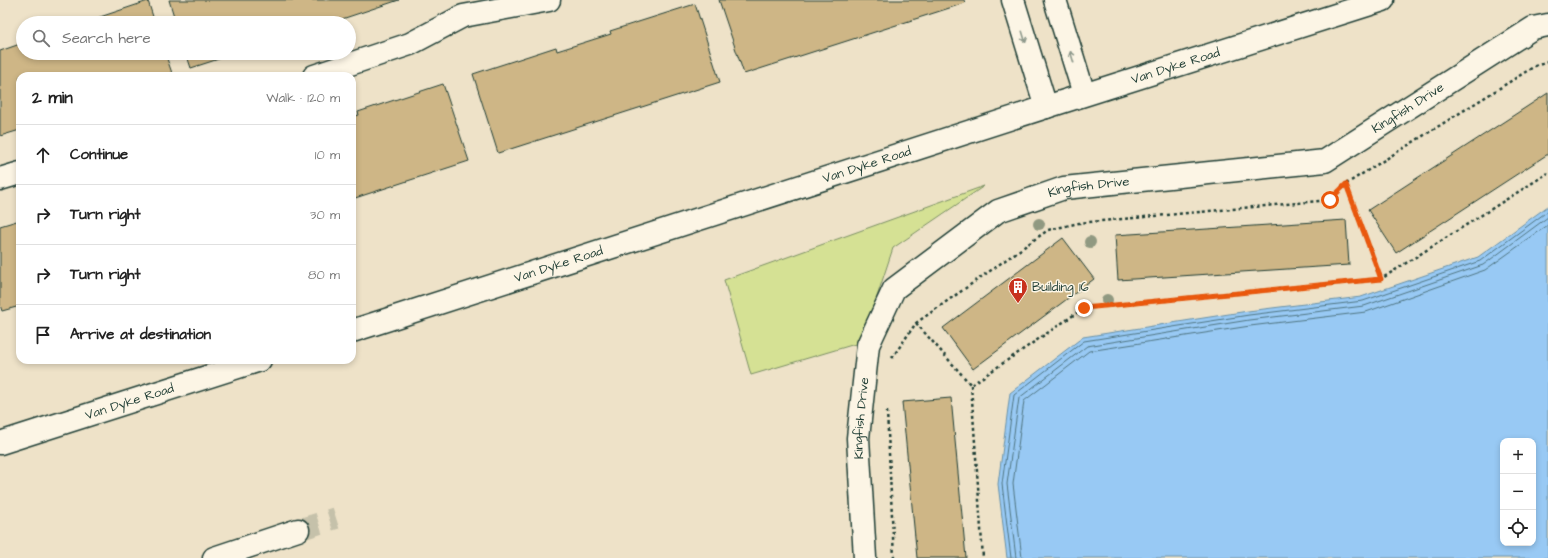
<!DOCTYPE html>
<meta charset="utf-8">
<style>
:root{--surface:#fff;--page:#f2f2f2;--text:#222;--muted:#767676;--line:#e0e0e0}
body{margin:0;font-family:"Architects Daughter",sans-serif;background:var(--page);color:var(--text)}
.controls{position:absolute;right:12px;bottom:12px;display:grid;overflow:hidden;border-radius:8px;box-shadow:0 2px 6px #0003}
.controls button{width:36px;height:36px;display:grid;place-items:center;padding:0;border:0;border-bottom:1px solid var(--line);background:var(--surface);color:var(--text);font:20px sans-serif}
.stop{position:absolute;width:12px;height:12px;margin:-9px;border:3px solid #ea580c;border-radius:50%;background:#fff}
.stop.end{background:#ea580c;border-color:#fff;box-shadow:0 1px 4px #0008}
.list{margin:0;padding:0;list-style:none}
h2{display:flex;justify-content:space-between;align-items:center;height:52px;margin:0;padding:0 16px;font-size:17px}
h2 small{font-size:13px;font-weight:400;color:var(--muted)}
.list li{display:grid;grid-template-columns:26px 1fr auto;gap:12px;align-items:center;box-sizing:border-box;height:60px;padding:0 16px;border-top:1px solid var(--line)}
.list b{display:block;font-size:15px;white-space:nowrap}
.list em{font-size:13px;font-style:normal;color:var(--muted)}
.icon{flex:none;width:22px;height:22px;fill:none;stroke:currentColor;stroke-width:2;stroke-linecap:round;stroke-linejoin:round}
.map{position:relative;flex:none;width:1548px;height:558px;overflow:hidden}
.search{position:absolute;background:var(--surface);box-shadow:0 2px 6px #0003;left:16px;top:16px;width:340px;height:44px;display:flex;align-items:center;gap:10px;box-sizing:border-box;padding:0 14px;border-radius:22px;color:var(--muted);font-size:15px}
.panel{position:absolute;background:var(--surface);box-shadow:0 2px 6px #0003;left:16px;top:72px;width:340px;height:292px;border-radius:12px}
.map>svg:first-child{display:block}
</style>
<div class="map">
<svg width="1548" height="558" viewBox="0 0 1548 558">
<rect width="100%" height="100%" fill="#eee2c8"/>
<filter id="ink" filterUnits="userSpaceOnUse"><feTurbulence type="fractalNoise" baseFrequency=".025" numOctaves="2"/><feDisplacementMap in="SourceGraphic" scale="8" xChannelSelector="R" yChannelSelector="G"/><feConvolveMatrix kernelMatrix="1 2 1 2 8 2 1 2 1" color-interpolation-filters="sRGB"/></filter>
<g filter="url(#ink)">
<polygon fill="#d5e194" stroke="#7a8f64" points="984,186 893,248 862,342 751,375 724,280"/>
<path fill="#98c9f4" stroke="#6891a7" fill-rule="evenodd" d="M1548,206V558H1007L998,484L1010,393L1083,337L1248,311L1361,297L1478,257ZM1503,441H1533V543H1503Z"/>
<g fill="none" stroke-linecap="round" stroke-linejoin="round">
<g stroke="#4f7581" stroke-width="1">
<polyline points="1011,558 1002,484 1014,395 1084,341 1249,315 1363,301 1480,261 1548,211"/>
<polyline points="1016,558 1007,484 1019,398 1087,346 1249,320 1364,306 1483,265 1548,217"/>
<polyline points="1022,558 1013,484 1024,401 1089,351 1250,326 1366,312 1485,270 1548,225"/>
</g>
</g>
<g fill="#ceb686" stroke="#1f3d34">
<polygon points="169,0 399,0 330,23 328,23 327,19 315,23 176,23"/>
<polygon points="719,0 964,0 965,3 744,74"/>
<polygon points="148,1 155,23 82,23"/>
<polygon points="695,4 720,82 498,153 473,74 556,47 557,51 611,34 610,31"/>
<polygon points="23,43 23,53 165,53 173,76 20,76 20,130 0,136 0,51"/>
<polygon points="186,53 237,53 191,68"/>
<polygon points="443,84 469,161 352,199 352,117 359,115 358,112"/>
<polygon points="1548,93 1548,154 1396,253 1368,210"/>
<polygon points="20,220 20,306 2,311 0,305 0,226"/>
<polygon points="1346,220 1349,265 1118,280 1115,235"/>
<polygon points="1063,238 1094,279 973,369 943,328"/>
<polygon points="951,398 966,558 917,558 902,402"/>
</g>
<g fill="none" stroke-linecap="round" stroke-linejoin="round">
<polyline stroke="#c5c1aa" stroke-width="22" stroke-dasharray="22 11" stroke-linecap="butt" points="298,530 336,518"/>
<g stroke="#1f3d34" stroke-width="25">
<g id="minor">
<polyline points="1013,0 1046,107"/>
<polyline points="1055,0 1084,94"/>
<polyline points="314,76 410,44 463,16 549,0"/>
<polyline points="0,179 20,173"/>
<polyline points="214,558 298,530"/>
<path id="s1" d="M865,558L858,438L868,345L894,289L998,211L1064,188L1325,161L1533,28L1548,25"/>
</g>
</g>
<g stroke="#1f3d34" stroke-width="25">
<g id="major">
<path id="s2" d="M352,331L1046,107L1383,0"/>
<path id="s3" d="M0,443L260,360"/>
</g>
</g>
<g stroke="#1f3d34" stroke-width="2.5" stroke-dasharray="3 3" stroke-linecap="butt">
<polyline points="1346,184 1535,66 1548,62"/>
<polyline points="916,323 971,385 1084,308 1381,279 1548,173"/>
<polyline points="892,358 916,323 1048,230 1079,223 1330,200 1346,184 1381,279"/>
<polyline points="971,385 983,558"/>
<polyline points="887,411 894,558"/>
</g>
<use href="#minor" stroke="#fcf5e5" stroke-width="22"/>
<use href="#major" stroke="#fcf5e5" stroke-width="22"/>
</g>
<g fill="#909981">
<circle cx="1039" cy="224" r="6"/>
<circle cx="1090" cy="242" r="6"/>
<circle cx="1107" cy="300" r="6"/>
</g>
<defs><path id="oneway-shaft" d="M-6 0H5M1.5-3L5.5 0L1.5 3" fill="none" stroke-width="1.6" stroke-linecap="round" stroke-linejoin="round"/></defs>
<g stroke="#8e998c">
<use href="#oneway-shaft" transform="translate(1024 37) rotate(73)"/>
<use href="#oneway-shaft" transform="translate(1072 57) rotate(-107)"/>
</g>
</g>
<g fill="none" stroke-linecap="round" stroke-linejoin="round" filter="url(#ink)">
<polyline stroke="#ea580c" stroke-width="5" points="1084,308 1381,279 1346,184 1330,200"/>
</g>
<defs>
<g id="building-pin" transform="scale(1)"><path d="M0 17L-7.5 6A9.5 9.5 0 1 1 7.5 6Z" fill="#c8321e" stroke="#fcf5e5"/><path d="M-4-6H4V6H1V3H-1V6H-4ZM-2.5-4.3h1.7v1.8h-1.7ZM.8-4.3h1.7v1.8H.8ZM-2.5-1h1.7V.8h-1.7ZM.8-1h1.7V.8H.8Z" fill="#fff"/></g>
</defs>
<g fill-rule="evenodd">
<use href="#building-pin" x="1018" y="287"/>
</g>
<g text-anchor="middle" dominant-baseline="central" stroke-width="3" stroke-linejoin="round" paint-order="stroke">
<g font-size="13" fill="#1f3d34" stroke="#fcf5e5">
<text stroke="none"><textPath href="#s2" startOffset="865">Van Dyke Road</textPath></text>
<text stroke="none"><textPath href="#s1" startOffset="836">Kingfish Drive</textPath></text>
<text stroke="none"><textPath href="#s2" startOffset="541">Van Dyke Road</textPath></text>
<text stroke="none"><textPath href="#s1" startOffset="500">Kingfish Drive</textPath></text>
<text stroke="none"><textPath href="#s2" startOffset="217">Van Dyke Road</textPath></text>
<text stroke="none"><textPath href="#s3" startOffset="136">Van Dyke Road</textPath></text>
<text stroke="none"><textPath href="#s1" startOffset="140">Kingfish Drive</textPath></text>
</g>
<g font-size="13" fill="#1f3d34" stroke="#fcf5e5" text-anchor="start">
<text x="1032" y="287">Building 16</text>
</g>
</g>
</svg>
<div class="controls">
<button>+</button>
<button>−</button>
<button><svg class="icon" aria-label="locate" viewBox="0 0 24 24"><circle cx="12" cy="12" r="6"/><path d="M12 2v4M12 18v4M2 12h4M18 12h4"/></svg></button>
</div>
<div class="stop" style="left:1330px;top:200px"></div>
<div class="stop end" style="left:1084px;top:308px"></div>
<div class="search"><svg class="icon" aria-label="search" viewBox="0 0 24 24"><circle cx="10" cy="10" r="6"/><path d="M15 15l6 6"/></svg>Search here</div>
<section class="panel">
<h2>2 min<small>Walk · 120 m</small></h2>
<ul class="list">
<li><svg class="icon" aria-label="ahead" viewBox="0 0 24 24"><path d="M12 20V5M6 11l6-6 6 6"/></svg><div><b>Continue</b></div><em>10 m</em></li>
<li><svg class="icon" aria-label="right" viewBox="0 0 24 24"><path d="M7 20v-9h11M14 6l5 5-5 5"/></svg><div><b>Turn right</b></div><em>30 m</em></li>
<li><svg class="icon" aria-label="right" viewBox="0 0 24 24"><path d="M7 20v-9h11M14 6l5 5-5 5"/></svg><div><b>Turn right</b></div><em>80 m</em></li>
<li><svg class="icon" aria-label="arrive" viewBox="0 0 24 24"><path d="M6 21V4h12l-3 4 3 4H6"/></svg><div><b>Arrive at destination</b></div></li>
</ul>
</section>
</div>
